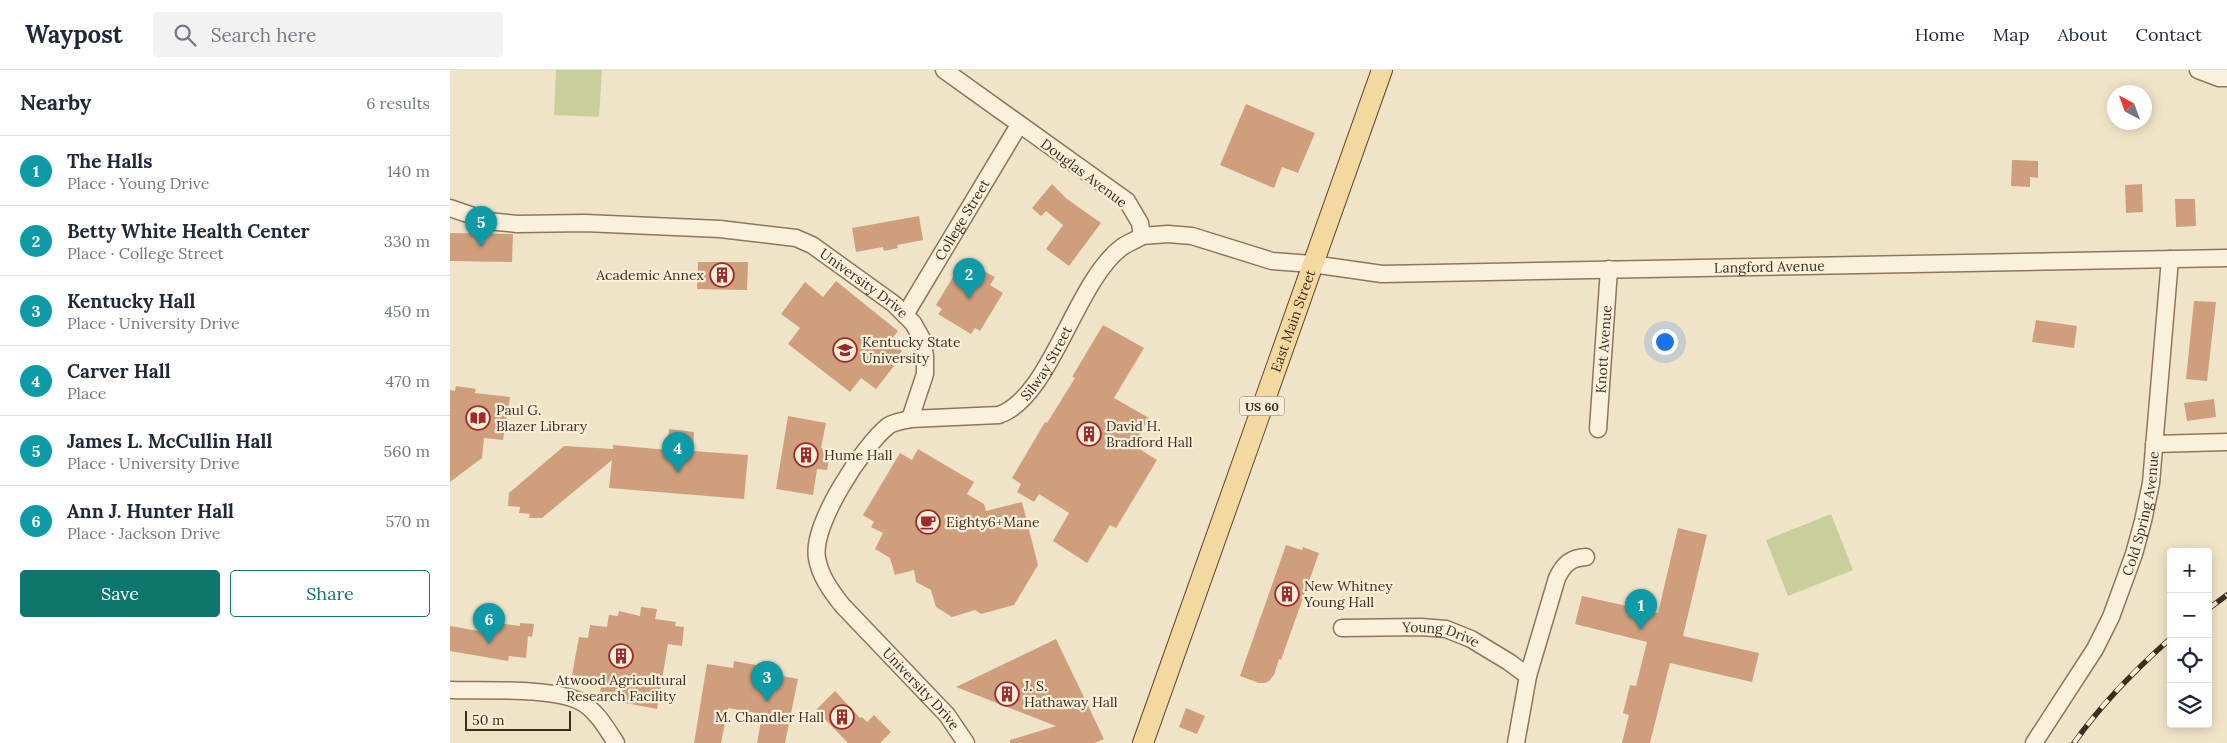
<!DOCTYPE html>
<meta charset="utf-8">
<style>
:root{--surface:#fff;--page:#f2f2f3;--text:#1f2937;--muted:#747a83;--line:#e0e1e3;--accent:#0f766e}
body{margin:0;font-family:Lora,serif;background:var(--page);color:var(--text)}
.controls{position:absolute;right:15px;bottom:15px;display:grid;overflow:hidden;border-radius:5px;box-shadow:0 2px 12px #0003}
.controls button{width:45px;height:45px;display:grid;place-items:center;padding:0;border:0;border-bottom:1px solid var(--line);background:var(--surface);color:var(--text);font:25px sans-serif}
.compass{position:absolute;left:1657px;top:15px;width:45px;height:45px;border-radius:50%;background:var(--surface);box-shadow:0 2px 12px #0003;rotate:319deg}
.scale{position:absolute;left:15px;bottom:12px;width:106px;box-sizing:border-box;padding-left:5px;border:2px solid #3d2e20;border-top:0;font-size:14px;line-height:18px;white-space:nowrap;color:#3d2e20;-webkit-text-stroke:4px #f7eed8;paint-order:stroke}
.you{position:absolute;left:1214px;top:271px;width:18px;height:18px;margin:-12px;border:4px solid #fff;border-radius:50%;background:#1a73e8;box-shadow:0 0 0 8px #1a73e833}
.badge{display:grid;place-items:center;width:32px;height:32px;border-radius:50%;background:var(--accent);color:#fff;font-size:16px;font-weight:700}
.pin{position:absolute;translate:-50% -41px;filter:drop-shadow(0 1px 2px #0008)}
.pin::after{content:'';position:absolute;top:26px;width:18px;height:15px;background:inherit;clip-path:polygon(0 0,100% 0,50% 100%)}
.list{margin:0;padding:0;list-style:none}
h2{display:flex;justify-content:space-between;align-items:center;height:65px;margin:0;padding:0 20px;font-size:21px}
h2 small{font-size:16px;font-weight:400;color:var(--muted)}
.list li{display:grid;grid-template-columns:32px 1fr auto;gap:15px;align-items:center;box-sizing:border-box;height:70px;padding:0 20px;border-top:1px solid var(--line)}
.list b{display:block;font-size:19px;white-space:nowrap}
.list p{margin:0;font-size:16px;white-space:nowrap;color:var(--muted)}
.list em{font-size:16px;font-style:normal;color:var(--muted)}
.actions{display:flex;gap:10px;padding:15px 20px}
.actions a{flex:1;padding:11px 0;border:1px solid var(--accent);border-radius:5px;text-align:center;font-size:18px;color:var(--accent)}
.actions .main{background:var(--accent);color:#fff}
.icon{flex:none;width:28px;height:28px;fill:none;stroke:currentColor;stroke-width:2;stroke-linecap:round;stroke-linejoin:round}
.map{position:relative;flex:none;width:1777px;height:673px;overflow:hidden}
header{display:flex;align-items:center;gap:30px;box-sizing:border-box;height:70px;padding:0 25px;background:var(--surface);border-bottom:1px solid var(--line)}
header strong{font-size:24px}
nav{display:flex;gap:28px;margin-inline-start:auto;font-size:18px}
.search{width:350px;height:45px;background:var(--page);display:flex;align-items:center;gap:12px;box-sizing:border-box;padding:0 18px;border-radius:5px;color:var(--muted);font-size:19px}
main{display:flex}
aside{flex:1;background:var(--surface)}
.map>svg:first-child{display:block}
</style>
<header>
<strong>Waypost</strong>
<div class="search"><svg class="icon" aria-label="search" viewBox="0 0 24 24"><circle cx="10" cy="10" r="6"/><path d="M15 15l6 6"/></svg>Search here</div>
<nav><a>Home</a><a>Map</a><a>About</a><a>Contact</a></nav>
</header>
<main>
<aside>
<h2>Nearby<small>6 results</small></h2>
<ul class="list">
<li><span class="badge" style="background:#0f9aa8">1</span><div><b>The Halls</b><p>Place · Young Drive</p></div><em>140 m</em></li>
<li><span class="badge" style="background:#0f9aa8">2</span><div><b>Betty White Health Center</b><p>Place · College Street</p></div><em>330 m</em></li>
<li><span class="badge" style="background:#0f9aa8">3</span><div><b>Kentucky Hall</b><p>Place · University Drive</p></div><em>450 m</em></li>
<li><span class="badge" style="background:#0f9aa8">4</span><div><b>Carver Hall</b><p>Place</p></div><em>470 m</em></li>
<li><span class="badge" style="background:#0f9aa8">5</span><div><b>James L. McCullin Hall</b><p>Place · University Drive</p></div><em>560 m</em></li>
<li><span class="badge" style="background:#0f9aa8">6</span><div><b>Ann J. Hunter Hall</b><p>Place · Jackson Drive</p></div><em>570 m</em></li>
</ul>
<div class="actions"><a class="main">Save</a><a>Share</a></div>
</aside>
<div class="map">
<svg width="1777" height="673" viewBox="0 0 1777 673">
<rect width="100%" height="100%" fill="#f0e4c8"/>
<g fill="#c9cf9b">
<polygon points="106,0 152,0 149,47 104,45"/>
<polygon points="1381,444 1403,500 1338,526 1316,470"/>
</g>
<g fill="#cf9f7d">
<polygon points="796,34 865,63 848,103 832,97 824,118 770,95"/>
<polygon points="1562,90 1588,91 1588,108 1580,107 1580,117 1561,116"/>
<polygon points="602,114 617,129 651,153 619,196 596,179 613,155 596,141 591,146 582,138"/>
<polygon points="1692,114 1693,142 1676,143 1675,115"/>
<polygon points="1725,129 1745,129 1746,156 1726,157"/>
<polygon points="469,146 473,170 447,175 448,178 434,181 433,177 406,182 402,158"/>
<polygon points="0,163 63,164 62,192 0,191"/>
<polygon points="248,192 298,192 297,220 247,219"/>
<polygon points="526,197 545,207 540,215 553,223 530,261 525,258 521,264 488,244 492,239 486,235 506,202 511,205 515,200 522,204"/>
<polygon points="386,211 448,261 440,271 452,281 441,294 444,296 426,319 411,308 400,322 338,274 350,258 331,244 355,212 373,227"/>
<polygon points="1744,231 1766,232 1757,311 1736,309"/>
<polygon points="1586,250 1627,256 1624,278 1582,272"/>
<polygon points="653,255 694,278 664,328 699,348 683,375 707,390 666,458 660,455 637,493 603,471 619,443 589,424 584,432 567,422 571,414 562,408 595,352 597,353 625,308 622,307"/>
<polygon points="6,316 26,319 25,323 60,327 53,370 34,368 32,388 0,412 0,320 5,321"/>
<polygon points="1764,329 1766,347 1737,351 1734,333"/>
<polygon points="338,346 376,353 371,378 381,380 377,400 367,399 363,425 326,419"/>
<polygon points="219,359 244,362 243,381 298,385 294,429 159,418 162,390 92,448 79,448 80,444 69,443 70,437 58,436 59,423 114,376 163,379 163,375 218,380"/>
<polygon points="468,379 524,412 517,424 534,434 536,441 572,432 588,495 564,535 531,544 525,540 502,547 486,537 481,520 466,512 464,500 445,505 440,488 425,479 433,463 421,457 424,452 413,445 450,383 462,390"/>
<polygon points="1228,458 1257,465 1233,566 1309,583 1302,612 1220,593 1200,673 1172,673 1179,645 1173,643 1180,615 1186,616 1197,572 1125,554 1132,526 1208,543"/>
<polygon points="836,475 852,480 853,477 869,483 831,590 829,589 824,605 819,611 815,613 809,613 790,606"/>
<polygon points="191,537 207,539 205,549 226,552 225,556 234,557 232,576 218,574 207,639 149,628 152,610 122,605 129,567 138,568 140,555 157,557 159,545 168,546 169,541 190,546"/>
<polygon points="40,552 70,556 70,553 84,554 82,567 78,566 76,588 59,586 58,591 0,581 0,556 39,563"/>
<polygon points="606,569 654,669 645,673 560,673 560,670 606,656 506,617"/>
<polygon points="284,591 323,598 322,604 348,609 335,673 307,673 312,644 278,638 271,673 244,673 257,594 283,598"/>
<polygon points="385,621 410,648 412,647 417,652 424,645 441,662 430,673 398,673 366,640"/>
<polygon points="736,638 755,646 747,664 729,657"/>
</g>
<g fill="none" stroke-linecap="round" stroke-linejoin="round">
<g stroke="#8d765c" stroke-width="19">
<g id="minor">
<path id="s1" d="M494,0L677,131L690,153L692,166L718,164L742,166L822,191L862,194L932,204L1777,188"/>
<polyline points="1748,0 1769,8 1777,8"/>
<path id="s2" d="M0,138L38,151L67,154L135,153L270,159L346,168L362,175L444,234L463,253L472,269L475,286V304L460,349C453,351 444,352 438,356C413,376 361,455 367,488C370,506 381,521 392,535L497,645L516,673"/>
<path id="s3" d="M455,245L569,55"/>
<path id="s4" d="M460,349L549,345C601,327 625,212 672,177C678,173 686,170 692,166"/>
<path id="s5" d="M1148,359L1159,199"/>
<polyline points="1704,374 1777,372"/>
<path id="s6" d="M892,558L971,557L996,559L1021,569L1059,592L1078,606"/>
<path d="M0,620C33,621 103,617 131,632C146,640 157,659 166,673"/>
<path d="M1066,673L1078,606L1107,508C1114,494 1120,488 1136,487"/>
<path id="s7" d="M1584,673L1645,579L1661,547L1684,484L1693,451L1701,413L1720,189"/>
</g>
</g>
<g stroke="#5b4430" stroke-width="22">
<g id="major">
<path id="s8" d="M693,673L932,0"/>
</g>
</g>
<use href="#minor" stroke="#faf1dc" stroke-width="16"/>
<use href="#major" stroke="#f3d9a0" stroke-width="20"/>
<g stroke="#3d2e20" stroke-width="5.5">
<g id="rail">
<polyline points="1758,539 1777,525"/>
<path d="M1624,673C1652,633 1685,600 1721,568"/>
</g>
</g>
<use href="#rail" stroke="#f7eed8" stroke-width="4" stroke-dasharray="11" stroke-linecap="butt"/>
</g>
<defs>
<g id="building-ring" transform="scale(1.25)"><circle r="9.5" fill="#f7eed8" stroke="#9e2a2b" stroke-width="1.5"/><path d="M-4-6H4V6H1V3H-1V6H-4ZM-2.5-4.3h1.7v1.8h-1.7ZM.8-4.3h1.7v1.8H.8ZM-2.5-1h1.7V.8h-1.7ZM.8-1h1.7V.8H.8Z" fill="#9e2a2b"/></g>
<g id="university-ring" transform="scale(1.25)"><circle r="9.5" fill="#f7eed8" stroke="#9e2a2b" stroke-width="1.5"/><path d="M0-5L7-2L0 1L-7-2ZM-4 1L0 2.5L4 1V4Q0 6-4 4Z" fill="#9e2a2b"/></g>
<g id="library-ring" transform="scale(1.25)"><circle r="9.5" fill="#f7eed8" stroke="#9e2a2b" stroke-width="1.5"/><path d="M-6-4Q-3-5.5-.7-3.5V5Q-3 3-6 4ZM6-4Q3-5.5 .7-3.5V5Q3 3 6 4Z" fill="#9e2a2b"/></g>
<g id="cafe-ring" transform="scale(1.25)"><circle r="9.5" fill="#f7eed8" stroke="#9e2a2b" stroke-width="1.5"/><path d="M-5.5-4.5H6V0H3Q3 3.5 0 3.5H-2.5Q-5.5 3.5-5.5 0ZM3-3.2v2h1.7v-2ZM-6 4.5H4V6H-6Z" fill="#9e2a2b"/></g>
</defs>
<g fill-rule="evenodd">
<use href="#building-ring" x="272" y="205"/>
<use href="#university-ring" x="395" y="280"/>
<use href="#library-ring" x="28" y="348"/>
<use href="#building-ring" x="639" y="364"/>
<use href="#building-ring" x="356" y="385"/>
<use href="#cafe-ring" x="478" y="452"/>
<use href="#building-ring" x="837" y="524"/>
<use href="#building-ring" x="171" y="586"/>
<use href="#building-ring" x="557" y="624"/>
<use href="#building-ring" x="392" y="647"/>
</g>
<g text-anchor="middle" dominant-baseline="central" stroke-width="4.5" stroke-linejoin="round" paint-order="stroke">
<rect fill="#f7eed8" stroke="#756857" stroke-width="1" x="789.5" y="326.5" width="45" height="19" rx="4"/>
<g font-size="12" font-weight="bold" fill="#3d2e20">
<text x="812" y="336">US 60</text>
</g>
<g font-size="14" fill="#3d2e20" stroke="#f7eed8">
<text transform="translate(634 103) rotate(37)">Douglas Avenue</text>
<text stroke="none"><textPath href="#s3" startOffset="111">College Street</textPath></text>
<text stroke="none"><textPath href="#s1" startOffset="896">Langford Avenue</textPath></text>
<text stroke="none"><textPath href="#s2" startOffset="431">University Drive</textPath></text>
<text stroke="none"><textPath href="#s8" startOffset="448">East Main Street</textPath></text>
<text stroke="none"><textPath href="#s5" startOffset="80">Knott Avenue</textPath></text>
<text stroke="none"><textPath href="#s4" startOffset="161">Silway Street</textPath></text>
<text stroke="none"><textPath href="#s7" startOffset="256">Cold Spring Avenue</textPath></text>
<text stroke="none"><textPath href="#s6" startOffset="100">Young Drive</textPath></text>
<text stroke="none"><textPath href="#s2" startOffset="941">University Drive</textPath></text>
</g>
<g font-size="14" fill="#3d2e20" stroke="#f7eed8" text-anchor="start">
<text x="254" y="205" text-anchor="end">Academic Annex</text>
<text x="412" y="272">Kentucky State<tspan x="412" dy="16">University</tspan></text>
<text x="46" y="340">Paul G.<tspan x="46" dy="16">Blazer Library</tspan></text>
<text x="656" y="356">David H.<tspan x="656" dy="16">Bradford Hall</tspan></text>
<text x="374" y="385">Hume Hall</text>
<text x="496" y="452">Eighty6+Mane</text>
<text x="854" y="516">New Whitney<tspan x="854" dy="16">Young Hall</tspan></text>
<text x="171" y="610" text-anchor="middle">Atwood Agricultural<tspan x="171" dy="16">Research Facility</tspan></text>
<text x="574" y="616">J. S.<tspan x="574" dy="16">Hathaway Hall</tspan></text>
<text x="374" y="647" text-anchor="end">M. Chandler Hall</text>
</g>
</g>
</svg>
<div class="controls">
<button>+</button>
<button>−</button>
<button><svg class="icon" aria-label="locate" viewBox="0 0 24 24"><circle cx="12" cy="12" r="6"/><path d="M12 2v4M12 18v4M2 12h4M18 12h4"/></svg></button>
<button><svg class="icon" aria-label="layers" viewBox="0 0 24 24"><path d="M12 4l9 5-9 5-9-5zM3 14l9 5 9-5"/></svg></button>
</div>
<svg class="compass" viewBox="-18 -18 36 36"><path d="M0-13l5 13h-10z" fill="#e53935"/><path d="M0 13l5-13h-10z" fill="#747a83"/></svg>
<div class="scale">50 m</div>
<div class="you"></div>
<div class="pin badge" style="left:1191px;top:560px;background:#0f9aa8">1</div>
<div class="pin badge" style="left:519px;top:229px;background:#0f9aa8">2</div>
<div class="pin badge" style="left:317px;top:632px;background:#0f9aa8">3</div>
<div class="pin badge" style="left:228px;top:403px;background:#0f9aa8">4</div>
<div class="pin badge" style="left:31px;top:177px;background:#0f9aa8">5</div>
<div class="pin badge" style="left:39px;top:574px;background:#0f9aa8">6</div>
</div>
</main>
